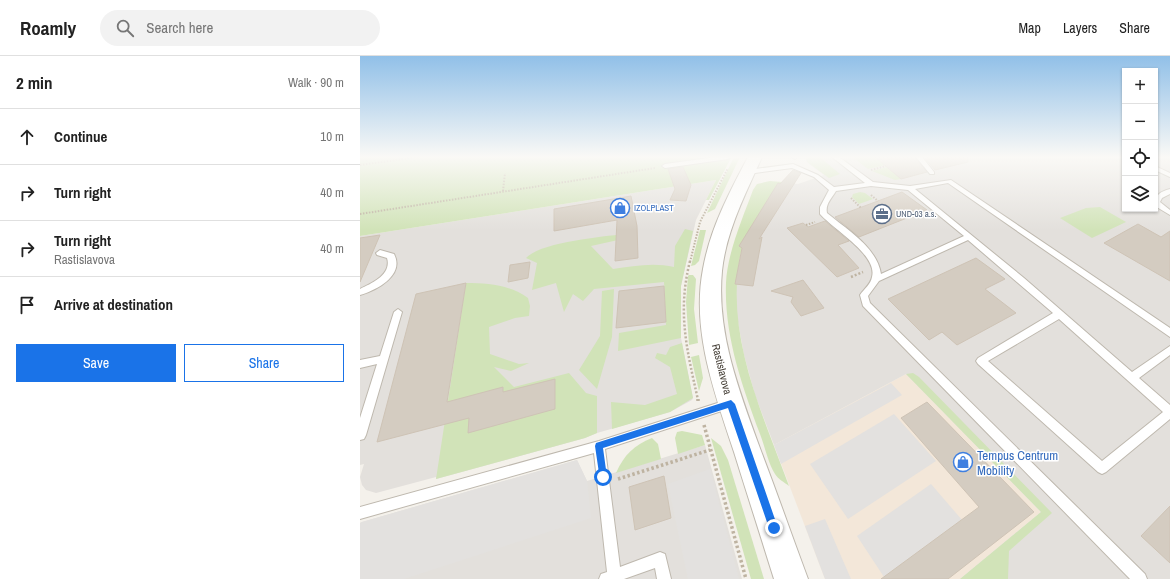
<!DOCTYPE html>
<meta charset="utf-8">
<style>
:root{--surface:#fff;--page:#f2f2f2;--text:#222;--muted:#767676;--line:#e0e0e0;--accent:#1a73e8}
body{margin:0;font-family:"Archivo Narrow",sans-serif;background:var(--page);color:var(--text)}
.controls{position:absolute;right:12px;top:12px;display:grid;overflow:hidden;border-radius:0px;box-shadow:0 1px 3px #0004}
.controls button{width:36px;height:36px;display:grid;place-items:center;padding:0;border:0;border-bottom:1px solid var(--line);background:var(--surface);color:var(--text);font:20px sans-serif}
.stop{position:absolute;width:12px;height:12px;margin:-9px;border:3px solid #1a73e8;border-radius:50%;background:#fff}
.stop.end{background:#1a73e8;border-color:#fff;box-shadow:0 1px 4px #0008}
.list{margin:0;padding:0;list-style:none}
h2{display:flex;justify-content:space-between;align-items:center;height:52px;margin:0;padding:0 16px;font-size:17px}
h2 small{font-size:13px;font-weight:400;color:var(--muted)}
.list li{display:grid;grid-template-columns:26px 1fr auto;gap:12px;align-items:center;box-sizing:border-box;height:56px;padding:0 16px;border-top:1px solid var(--line)}
.list b{display:block;font-size:15px;white-space:nowrap}
.list p{margin:0;font-size:13px;white-space:nowrap;color:var(--muted)}
.list em{font-size:13px;font-style:normal;color:var(--muted)}
.actions{display:flex;gap:8px;padding:12px 16px}
.actions a{flex:1;padding:9px 0;border:1px solid var(--accent);border-radius:0px;text-align:center;font-size:14px;color:var(--accent)}
.actions .main{background:var(--accent);color:#fff}
.icon{flex:none;width:22px;height:22px;fill:none;stroke:currentColor;stroke-width:2;stroke-linecap:round;stroke-linejoin:round}
.map{position:relative;flex:none;width:810px;height:523px;overflow:hidden}
header{display:flex;align-items:center;gap:24px;box-sizing:border-box;height:56px;padding:0 20px;background:var(--surface);border-bottom:1px solid var(--line)}
header strong{font-size:19px}
nav{display:flex;gap:22px;margin-inline-start:auto;font-size:14px}
.search{width:280px;height:36px;background:var(--page);display:flex;align-items:center;gap:10px;box-sizing:border-box;padding:0 14px;border-radius:22px;color:var(--muted);font-size:15px}
main{display:flex}
aside{flex:1;background:var(--surface)}
.map>svg:first-child{display:block}
</style>
<header>
<strong>Roamly</strong>
<div class="search"><svg class="icon" aria-label="search" viewBox="0 0 24 24"><circle cx="10" cy="10" r="6"/><path d="M15 15l6 6"/></svg>Search here</div>
<nav><a>Map</a><a>Layers</a><a>Share</a></nav>
</header>
<main>
<aside>
<h2>2 min<small>Walk · 90 m</small></h2>
<ul class="list">
<li><svg class="icon" aria-label="ahead" viewBox="0 0 24 24"><path d="M12 20V5M6 11l6-6 6 6"/></svg><div><b>Continue</b></div><em>10 m</em></li>
<li><svg class="icon" aria-label="right" viewBox="0 0 24 24"><path d="M7 20v-9h11M14 6l5 5-5 5"/></svg><div><b>Turn right</b></div><em>40 m</em></li>
<li><svg class="icon" aria-label="right" viewBox="0 0 24 24"><path d="M7 20v-9h11M14 6l5 5-5 5"/></svg><div><b>Turn right</b><p>Rastislavova</p></div><em>40 m</em></li>
<li><svg class="icon" aria-label="arrive" viewBox="0 0 24 24"><path d="M6 21V4h12l-3 4 3 4H6"/></svg><div><b>Arrive at destination</b></div></li>
</ul>
<div class="actions"><a class="main">Save</a><a>Share</a></div>
</aside>
<div class="map">
<svg width="810" height="523" viewBox="0 0 810 523">
<rect width="100%" height="100%" fill="#f4f1eb"/>
<polygon fill="#f3e7d9" points="546,318 681,456 600,523 465,523 414,389"/>
<g fill="#e3e0dc">
<polygon points="468,101 765,101 765,153 795,153 795,101 810,101 810,523 600,523 681,456 546,318 414,389 395,339 384,299 376,255 375,228 384,182 411,137 422,126 438,128 464,119 448,107"/>
<polygon points="356,124 336,164 321,230 321,282 333,342 332,344 310,356 237,377 225,382 76,423 76,421 16,437 6,434 2,429 0,421 4,408 0,409 0,180"/>
<polygon points="345,389 382,523 0,523 0,467 2,466 217,404 227,425"/>
</g>
<g fill="#d1e3b8">
<polygon points="0,101 340,101 339,103 322,106 371,102 349,144 346,144 356,124 0,180"/>
<polygon points="380,101 355,153 347,157 373,103"/>
<polygon points="448,101 460,101 480,118 469,122 447,106 446,103"/>
<polygon points="492,101 515,101 525,109 508,113"/>
<polygon points="527,111 541,123 535,124 512,115"/>
<path d="M410,125L422,126C410,139 402,153 393,168C390,173 386,178 384,184C360,269 400,351 429,430C424,426 418,423 415,418C408,407 405,391 400,378C382,330 364,279 366,227C367,198 383,161 393,134L397,128Z"/>
<polygon points="500,136 505,137 513,143 499,148 492,141 493,138"/>
<polygon points="740,151 766,166 732,182 700,162 726,152"/>
<path d="M325,173L333,175L321,230V282L258,295L259,277L306,269L304,226L234,233L223,245L213,238L204,256L196,227L172,234L177,207L166,202C181,186 241,181 264,178L258,184L231,190L253,213C273,210 294,206 314,211L315,190Z"/>
<polygon points="340,174 346,174 339,205 335,209 331,210"/>
<polygon points="329,219 333,219 336,223 334,253 338,287 329,289 326,246 328,220"/>
<path d="M106,227C128,227 150,229 168,242L170,250L169,260L155,262L129,271L130,298L159,308L169,307L151,315L134,311L154,331L209,317L226,337L237,340V377L225,382L76,423Z"/>
<polygon points="254,233 252,281 237,333 219,314 240,280 242,235"/>
<polygon points="322,287 333,342 310,356 252,373 251,346 285,349 317,338 310,311 295,302 297,297 306,299 310,291"/>
<polygon points="339,299 343,322 339,335 331,301"/>
<polygon points="553,317 559,321 692,457 649,495 648,523 600,523 681,456 546,318"/>
<polygon points="322,375 342,379 345,389 318,398 315,382 317,376"/>
<path d="M292,382L298,388L301,403L256,417C264,399 274,389 292,382Z"/>
<polygon points="351,382 361,390 368,404 404,523 391,523"/>
</g>
<g fill="#e3e1df">
<polygon points="460,101 492,101 508,113 484,121"/>
<polygon points="531,327 542,339 421,408 414,389"/>
<polygon points="534,358 576,405 488,463 450,408"/>
<polygon points="217,404 227,425 231,462 44,523 0,523 0,467 2,466"/>
<polygon points="350,413 379,523 328,523 308,428"/>
<polygon points="571,428 602,464 524,521 497,480"/>
<polygon points="465,463 491,523 465,523 445,470"/>
</g>
<g fill="#d4ccc1" stroke="#cec3b5">
<polygon points="515,101 555,101 567,116 541,123"/>
<polygon points="564,101 608,101 608,106 575,114"/>
<polygon points="323,111 331,129 326,145 310,144 315,133 308,113"/>
<polygon points="433,114 441,117 399,183 402,181 393,230 375,228 382,192 379,190 418,127 420,128"/>
<polygon points="542,136 567,154 499,181 475,161"/>
<polygon points="271,140 277,170 278,202 255,205 257,164 194,175 194,153"/>
<polygon points="465,165 489,185 478,189 499,212 477,221 427,172 443,167 448,171"/>
<polygon points="778,168 801,181 810,175 810,225 744,187"/>
<polygon points="20,179 0,226 0,182"/>
<polygon points="616,202 645,223 625,233 656,257 597,289 582,276 569,284 528,243"/>
<polygon points="170,206 168,222 148,226 150,209"/>
<polygon points="443,224 464,252 441,260 431,246 433,241 411,235"/>
<polygon points="106,227 87,346 143,331 143,336 195,323 195,353 108,377 109,362 17,386 56,238"/>
<polygon points="304,230 306,266 256,272 259,235"/>
<polygon points="567,346 674,456 588,523 521,523 619,451 541,362"/>
<polygon points="304,420 311,462 275,474 269,431"/>
<polygon points="810,450 810,507 781,480"/>
</g>
<g fill="none" stroke-linecap="round" stroke-linejoin="round">
<g stroke="#beb8ae" stroke-width="2">
<g id="service">
<polygon points="356,101 371,101 368,103 305,112 302,110 305,108"/>
<polygon points="431,101 438,101 435,103"/>
<path d="M472,101H479L513,126L550,130L591,124L810,272V281L588,127L555,133L664,222L772,316L810,290V299L779,322L810,349V363L746,416L742,418L738,416L618,308L616,305L618,302L693,257L608,184L519,225L508,240L510,247L785,518L787,523H770L503,250L500,239C504,233 511,228 512,221C518,199 473,173 460,158V151L469,134L454,121L432,112L388,118L385,116L388,114L433,108L458,119L474,131L505,127ZM511,130L548,134L604,180L521,218C517,191 486,173 467,157C465,148 472,142 476,135ZM699,263L803,356L742,405L628,305Z"/>
<polygon points="556,101 562,101 574,116 574,118 570,118"/>
<polygon points="795,110 810,117 810,121 795,114"/>
<path d="M810,133V138L802,142L800,146L810,154V159L795,150C795,138 800,136 810,133Z"/>
<path d="M20,194L34,198C45,219 17,234 0,239V233C13,227 32,218 27,202L17,199L16,197Z"/>
<polygon points="38,253 42,256 6,379 4,383 0,384 0,362 17,308 0,312 0,304 20,300 34,256"/>
<polygon points="370,343 374,345 375,348 374,351 245,393 260,511 300,496 305,498 311,523 297,523 295,512 264,523 239,523 241,518 247,516 234,397 0,463 0,451 239,385"/>
</g>
</g>
<g stroke="#beb8ae" stroke-width="2">
<path id="tertiary" d="M388,101H402C386,137 366,175 362,215C356,277 380,337 401,395C417,437 432,480 448,523H414C401,481 387,438 374,396C355,338 331,275 343,213C350,173 369,137 388,101Z"/>
</g>
<g stroke="#beb3a1" stroke-width="2" stroke-dasharray="1.5 1.5" stroke-linecap="butt">
<polyline points="0,109 58,101"/>
<polyline points="511,114 526,110"/>
<polyline points="143,135 145,117"/>
<polyline points="511,139 518,145"/>
<polyline points="491,142 501,152"/>
<polyline points="0,158 295,112"/>
<polyline points="446,169 455,166"/>
<polyline points="330,206 340,166 368,112"/>
</g>
<g stroke="#beb3a1" stroke-width="2.5" stroke-dasharray="2 2" stroke-linecap="butt">
<path d="M330,205C317,257 327,294 338,344"/>
<polyline points="491,221 503,216"/>
</g>
<g stroke="#beb3a1" stroke-width="3.5" stroke-dasharray="2.5 2.5" stroke-linecap="butt">
<polyline points="338,343 338,345"/>
<polyline points="344,369 386,523"/>
<polyline points="258,423 350,394"/>
</g>
<use href="#service" fill="#fff" fill-rule="evenodd"/>
<use href="#tertiary" fill="#fff" fill-rule="evenodd"/>
</g>
<linearGradient id="sky" x2="0" y2="1"><stop stop-color="#91c0e8"/><stop offset="0.58" stop-color="#faf9f6"/><stop offset="1" stop-color="#faf9f6" stop-opacity="0"/></linearGradient>
<rect width="810" height="174" fill="url(#sky)"/>
<polygon fill="#1a73e8" points="371,344 375,348 418,472 417,475 414,477 410,475 409,472 368,352 243,392 247,421 246,424 243,425 240,424 235,390 236,387"/>
<defs>
<g id="shop-ring" transform="scale(1)"><circle r="9.5" fill="#fff" stroke="#3f7fe0" stroke-width="1.5"/><path d="M-5-2.5h2.3a2.7 3.5 0 0 1 5.4 0H5L5.5 6h-11ZM-1.5-2.5h3a1.5 2.3 0 0 0-3 0Z" fill="#3f7fe0"/></g>
<g id="office-ring" transform="scale(1)"><circle r="9.5" fill="#fff" stroke="#5c6f8a" stroke-width="1.5"/><path d="M-6-3h4V-5.5h4V-3h4V5H-6ZM-1-4.5V-3h2v-1.5ZM-6 0V1H6V0Z" fill="#5c6f8a"/></g>
</defs>
<g fill-rule="evenodd">
<use href="#shop-ring" x="260" y="152"/>
<use href="#office-ring" x="522" y="158"/>
<use href="#shop-ring" x="603" y="406"/>
</g>
<g text-anchor="middle" dominant-baseline="central" stroke-width="3" stroke-linejoin="round" paint-order="stroke">
<g font-size="9" fill="#366cbe" stroke="#fff" text-anchor="start">
<text x="274" y="152">IZOLPLAST</text>
</g>
<g font-size="9" fill="#4e5e75" stroke="#fff" text-anchor="start">
<text x="536" y="158">UND-03 a.s.</text>
</g>
<g font-size="11" fill="#474139" stroke="#fff">
<text transform="translate(362 313) rotate(76)">Rastislavova</text>
</g>
<g font-size="13" fill="#366cbe" stroke="#fff" text-anchor="start">
<text x="617" y="399">Tempus Centrum<tspan x="617" dy="15">Mobility</tspan></text>
</g>
</g>
</svg>
<div class="controls">
<button>+</button>
<button>−</button>
<button><svg class="icon" aria-label="locate" viewBox="0 0 24 24"><circle cx="12" cy="12" r="6"/><path d="M12 2v4M12 18v4M2 12h4M18 12h4"/></svg></button>
<button><svg class="icon" aria-label="layers" viewBox="0 0 24 24"><path d="M12 4l9 5-9 5-9-5zM3 14l9 5 9-5"/></svg></button>
</div>
<div class="stop" style="left:243px;top:421px"></div>
<div class="stop end" style="left:414px;top:472px"></div>
</div>
</main>
